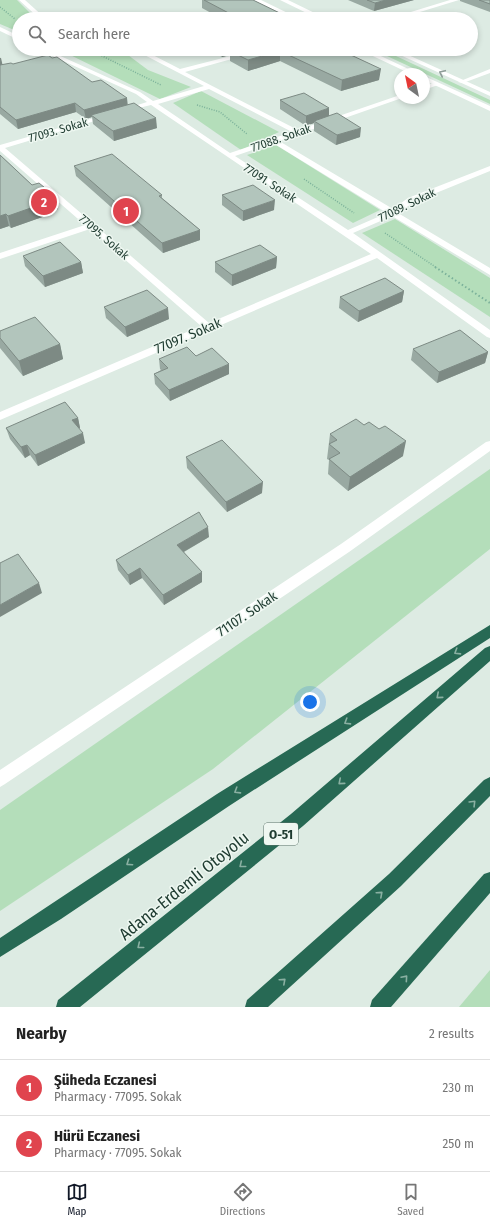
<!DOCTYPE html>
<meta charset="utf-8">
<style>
:root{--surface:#fff;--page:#f2f2f2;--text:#222;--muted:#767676;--line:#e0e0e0;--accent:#111827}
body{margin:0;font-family:"Fira Sans Condensed",sans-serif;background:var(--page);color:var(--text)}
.compass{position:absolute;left:394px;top:68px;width:36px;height:36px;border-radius:50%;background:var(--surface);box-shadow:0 2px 6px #0003;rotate:327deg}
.you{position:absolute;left:310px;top:702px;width:14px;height:14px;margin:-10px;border:3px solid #fff;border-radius:50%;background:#1a73e8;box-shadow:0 0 0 6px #1a73e833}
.badge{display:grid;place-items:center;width:26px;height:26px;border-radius:50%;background:var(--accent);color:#fff;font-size:13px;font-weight:700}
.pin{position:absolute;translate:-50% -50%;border:2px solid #fff;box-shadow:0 1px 4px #0006}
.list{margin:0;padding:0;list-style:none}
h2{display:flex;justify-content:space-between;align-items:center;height:52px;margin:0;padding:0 16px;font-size:17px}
h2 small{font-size:13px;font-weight:400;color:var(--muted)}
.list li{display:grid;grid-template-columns:26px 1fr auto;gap:12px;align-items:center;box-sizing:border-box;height:56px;padding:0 16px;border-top:1px solid var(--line)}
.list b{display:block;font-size:15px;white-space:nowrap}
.list p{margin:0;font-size:13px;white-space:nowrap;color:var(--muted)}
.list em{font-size:13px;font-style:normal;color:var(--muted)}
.icon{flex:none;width:22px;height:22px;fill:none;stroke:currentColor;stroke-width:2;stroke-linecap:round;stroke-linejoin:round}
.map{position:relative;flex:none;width:490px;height:1007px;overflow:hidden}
.search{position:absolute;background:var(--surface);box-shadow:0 2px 6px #0003;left:12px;right:12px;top:12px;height:44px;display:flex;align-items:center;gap:10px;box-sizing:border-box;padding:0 14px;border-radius:22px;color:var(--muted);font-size:15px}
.sheet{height:164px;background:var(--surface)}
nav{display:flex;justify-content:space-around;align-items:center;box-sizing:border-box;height:56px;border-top:1px solid var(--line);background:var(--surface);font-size:11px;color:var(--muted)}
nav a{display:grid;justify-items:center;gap:2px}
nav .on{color:var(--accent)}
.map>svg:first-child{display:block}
</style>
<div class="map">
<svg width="490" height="1007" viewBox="0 0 490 1007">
<rect width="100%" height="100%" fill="#ddebe3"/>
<g fill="#b4deba">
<polygon points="0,0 17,0 36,19 19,19 19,32 0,24"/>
<polygon points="65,49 120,49 148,70 191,87 160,99 62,51"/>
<polygon points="372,49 381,49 490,100 490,104"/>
<polygon points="201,91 279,132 241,150 173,103"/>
<polygon points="276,145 380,210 353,223 247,155"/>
<polygon points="395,219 490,278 490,317 362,233"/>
<polygon points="490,469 490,549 213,769 0,911 0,810"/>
<polygon points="490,970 490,1007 459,1007"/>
</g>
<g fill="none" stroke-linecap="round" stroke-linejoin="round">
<g stroke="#7bb19a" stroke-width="1.5" stroke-dasharray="1 1.5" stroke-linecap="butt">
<polyline points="0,7 15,19"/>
<polyline points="88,49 161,85"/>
<polyline points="197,105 220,112 247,134"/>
<polyline points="304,179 354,213"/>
<polyline points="385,233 437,268"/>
</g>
<polyline stroke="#7bb19a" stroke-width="2" stroke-dasharray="1.5 2.5" stroke-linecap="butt" points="435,267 490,303"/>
<g fill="#fff" fill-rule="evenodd">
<polygon points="19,0 25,0 46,19 40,19"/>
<polygon points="450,0 459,0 397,19 388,19"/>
<polygon points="0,27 19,36 19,40 0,31"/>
<path d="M37,49H45L140,92L153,101L204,86L133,49H141L180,69L258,49H268L185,72L298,130L400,95V98H402L279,141L393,209L408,198L490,166V171L414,202L398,213L490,268V275L392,216L353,233L490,330V338L487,337L377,258L0,420V412L201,326L90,229L0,259V253L85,225L0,151V145L104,115H108V117L5,148L209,323L371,254L151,105L122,112V110L147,102L136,94ZM209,89L292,132L230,153L158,104ZM273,143L387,213L348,230L235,156Z"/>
<polygon points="490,69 490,73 463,83 458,82"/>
<polygon points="436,82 438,83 438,85 424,90 424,86"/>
<polygon points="490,441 490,451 349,552 5,784 0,787 0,770 341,544 486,442"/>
</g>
<g fill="#fff" fill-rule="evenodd">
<polygon points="253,0 261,0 300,19 292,19"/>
<polygon points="280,0 288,0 327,19 319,19"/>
<polygon points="358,49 366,49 419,74 411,74"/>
<polygon points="387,49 395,49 490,92 490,96"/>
<polygon points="424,76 490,106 490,111 424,80"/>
</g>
<g fill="#276954" fill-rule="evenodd">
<polygon points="490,625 490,638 229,806 61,919 0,957 0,938 217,794"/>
<polygon points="490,646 490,661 303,826 80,1007 56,1007 58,1000 291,814 485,648"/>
<polygon points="490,777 490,796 401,886 268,1007 245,1007 247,1000 389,874 484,780"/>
<polygon points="490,872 490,893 391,1007 370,1007 372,1000 484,874"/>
</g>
</g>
<g fill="#99a9a2">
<polygon points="202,0 253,0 292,19 222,19 202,8"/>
<polygon points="348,0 414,0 374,11"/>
<polygon points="460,0 490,0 490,12 460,1"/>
<polygon points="210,49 338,49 379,80 341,91 280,61 248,71 230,61 230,55 222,57 210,50"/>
<polygon points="0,57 2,65 13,64 52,58 92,82 127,98 127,105 157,128 114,141 93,124 92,117 86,119 76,112 18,129 0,114"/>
<polygon points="280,100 329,116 360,137 336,145 314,131 314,123 306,126 280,109"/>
<polygon points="0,155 32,185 56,197 58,209 47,213 48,215 11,228 9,226 0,229"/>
<polygon points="74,166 162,195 162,198 200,230 200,240 163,253 76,176"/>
<polygon points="222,195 274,210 243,221 222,205"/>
<polygon points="23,256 81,262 83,273 45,287 25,266"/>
<polygon points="277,257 276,268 232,286 215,272 215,262"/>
<polygon points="404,291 402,302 358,322 339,308 340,297"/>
<polygon points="104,307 169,319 127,337 106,318"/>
<polygon points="0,331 60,344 63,359 23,376 0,348"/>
<polygon points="413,349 488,352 485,363 437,383 411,360"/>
<polygon points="196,356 229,374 170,401 155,384 154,374 161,370 160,369 159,359"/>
<polygon points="78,418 80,428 79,429 85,443 38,466 30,455 25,458 10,439 6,428"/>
<polygon points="330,434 403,456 348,491 328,474 329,460 327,459"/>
<polygon points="186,457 262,493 227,512 187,468"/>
<polygon points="209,537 184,552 202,582 164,605 142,578 130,585 118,570 116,560"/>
</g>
<g fill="#7d8a84">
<polygon points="386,0 414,0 374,11 375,3"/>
<polygon points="222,49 252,49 230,51 230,55 222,57"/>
<polygon points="280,51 280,61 248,71 248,60"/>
<polygon points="0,58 1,58 3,67 0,68"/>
<polygon points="381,69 379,80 341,91 342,80"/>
<polygon points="127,98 128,107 91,115 92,117 86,119 84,110"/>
<polygon points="75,103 76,112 18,129 16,120"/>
<polygon points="329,108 329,118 314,121 314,123 306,126 306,116"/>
<polygon points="156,118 157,128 114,141 113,131"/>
<polygon points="361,128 360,137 336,145 337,135"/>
<polygon points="56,197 58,209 47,213 48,215 11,228 8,216"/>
<polygon points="275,200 274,210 243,221 243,211"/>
<polygon points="6,214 9,226 0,229 0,216"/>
<polygon points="200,230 200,240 163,253 162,243"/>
<polygon points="277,257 276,268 232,286 232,275"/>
<polygon points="81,262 83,273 45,287 43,276"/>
<polygon points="404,291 402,302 358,322 359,311"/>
<polygon points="168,308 169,319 127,337 125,327"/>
<polygon points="60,344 63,359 23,376 19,361"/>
<polygon points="488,352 485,363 437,383 439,372"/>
<polygon points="229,364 229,374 170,401 169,390"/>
<polygon points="78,418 80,428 74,431 72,420"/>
<polygon points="83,433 85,443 38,466 35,455"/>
<polygon points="406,441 403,456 348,491 350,477"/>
<polygon points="27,445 30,455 25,458 21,447"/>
<polygon points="263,482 262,493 227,512 226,502"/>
<polygon points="208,527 209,537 178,555 177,545"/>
<polygon points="140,568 142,578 130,585 128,575"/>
<polygon points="202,572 202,582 164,605 163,595"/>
<polygon points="39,583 42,593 0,617 0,605"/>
</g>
<g fill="#b2c5bc" stroke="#7d8a84">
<polygon points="204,0 253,0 292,19 240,19"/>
<polygon points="367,0 386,0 375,3"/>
<polygon points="479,0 490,0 490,4"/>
<polygon points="236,49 338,49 381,69 342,80 280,51 248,60 230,51"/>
<polygon points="48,55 52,58 57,57 92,82 101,80 127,98 84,110 75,103 16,120 0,107 0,65 11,63 13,64"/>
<polygon points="304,93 329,108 306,116 280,100"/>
<polygon points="134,103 156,118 113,131 91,115"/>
<polygon points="337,113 361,128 337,135 314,121"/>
<polygon points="112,154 162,195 159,196 200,230 162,243 74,166"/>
<polygon points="0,155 32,185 39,183 56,197 44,202 45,203 8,216 6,214 0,216"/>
<polygon points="253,185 275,200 243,211 222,195"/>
<polygon points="60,242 81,262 43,276 23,256"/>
<polygon points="260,245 277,257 232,275 215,262"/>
<polygon points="385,278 404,291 359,311 340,297"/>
<polygon points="147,290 168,308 125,327 104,307"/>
<polygon points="35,317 60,344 19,361 0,338 0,331"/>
<polygon points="460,330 488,352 439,372 413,349"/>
<polygon points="187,347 196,356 212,348 229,364 169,390 154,374 168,368 159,359"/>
<polygon points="65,402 78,418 72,420 83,433 35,455 27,445 21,447 6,428"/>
<polygon points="356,419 364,425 369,422 379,429 385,426 406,441 350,477 329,459 340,453 329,444 337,440 330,434"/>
<polygon points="222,440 263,482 226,502 186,457"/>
<polygon points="199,512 208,527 177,545 202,572 163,595 140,568 128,575 116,560"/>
<polygon points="18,554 39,583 0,605 0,563"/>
</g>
<defs><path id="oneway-chevron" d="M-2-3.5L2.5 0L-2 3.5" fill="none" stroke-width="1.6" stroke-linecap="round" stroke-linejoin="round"/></defs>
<use stroke="#8e9d98" href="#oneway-chevron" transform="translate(442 73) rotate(-155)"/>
<g stroke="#8ab0a2">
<use href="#oneway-chevron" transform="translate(457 652) rotate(148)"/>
<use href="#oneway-chevron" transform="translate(439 696) rotate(139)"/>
<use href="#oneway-chevron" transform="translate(347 722) rotate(148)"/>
<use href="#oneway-chevron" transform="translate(341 782) rotate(139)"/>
<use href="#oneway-chevron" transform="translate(237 791) rotate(148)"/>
<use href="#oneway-chevron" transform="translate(473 803) rotate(-45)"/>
<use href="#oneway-chevron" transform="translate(129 863) rotate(146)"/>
<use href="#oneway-chevron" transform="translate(242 865) rotate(141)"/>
<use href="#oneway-chevron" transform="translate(380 894) rotate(-42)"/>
<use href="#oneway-chevron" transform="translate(140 946) rotate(141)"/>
<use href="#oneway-chevron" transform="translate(405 978) rotate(-49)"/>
<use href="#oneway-chevron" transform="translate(283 981) rotate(-42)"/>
</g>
<g text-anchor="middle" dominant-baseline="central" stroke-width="3" stroke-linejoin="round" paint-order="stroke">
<g font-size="12" fill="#1e3b30" stroke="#eef7f1">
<text transform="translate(58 130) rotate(-16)">77093. Sokak</text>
<text transform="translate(281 138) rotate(-19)">77088. Sokak</text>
<text transform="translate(270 183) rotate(33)">77091. Sokak</text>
<text transform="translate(407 205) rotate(-26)">77089. Sokak</text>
<text transform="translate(104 237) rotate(41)">77095. Sokak</text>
</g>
<rect fill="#eef7f1" stroke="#5c736a" stroke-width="1" x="264" y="823" width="34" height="22" rx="3"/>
<g font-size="13" font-weight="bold" fill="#1e3b30">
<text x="281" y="834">O-51</text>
</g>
<g font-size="14" fill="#1e3b30" stroke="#eef7f1">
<text transform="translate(188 336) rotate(-23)">77097. Sokak</text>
<text transform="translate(247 614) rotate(-34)">71107. Sokak</text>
</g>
<g font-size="17" fill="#1e3b30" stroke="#eef7f1">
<text transform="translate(184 886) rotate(-39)">Adana-Erdemli Otoyolu</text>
</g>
</g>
</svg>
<svg class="compass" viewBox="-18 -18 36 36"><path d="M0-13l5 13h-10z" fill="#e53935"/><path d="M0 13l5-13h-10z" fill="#767676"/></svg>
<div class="you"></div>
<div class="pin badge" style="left:126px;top:211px;background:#e0444e">1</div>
<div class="pin badge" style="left:44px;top:202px;background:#e0444e">2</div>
<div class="search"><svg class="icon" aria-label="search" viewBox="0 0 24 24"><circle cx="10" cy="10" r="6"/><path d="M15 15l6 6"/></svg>Search here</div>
</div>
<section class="sheet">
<h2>Nearby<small>2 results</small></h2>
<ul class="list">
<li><span class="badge" style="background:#e0444e">1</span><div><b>Şüheda Eczanesi</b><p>Pharmacy · 77095. Sokak</p></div><em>230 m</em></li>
<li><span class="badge" style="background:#e0444e">2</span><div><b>Hürü Eczanesi</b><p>Pharmacy · 77095. Sokak</p></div><em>250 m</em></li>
</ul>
</section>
<nav>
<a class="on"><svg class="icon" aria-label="map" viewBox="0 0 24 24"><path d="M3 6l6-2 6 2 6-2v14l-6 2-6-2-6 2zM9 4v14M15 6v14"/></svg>Map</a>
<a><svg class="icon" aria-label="directions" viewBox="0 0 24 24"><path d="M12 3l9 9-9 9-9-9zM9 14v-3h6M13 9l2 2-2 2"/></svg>Directions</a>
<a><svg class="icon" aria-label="saved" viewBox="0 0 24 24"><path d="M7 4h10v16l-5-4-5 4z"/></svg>Saved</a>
</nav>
